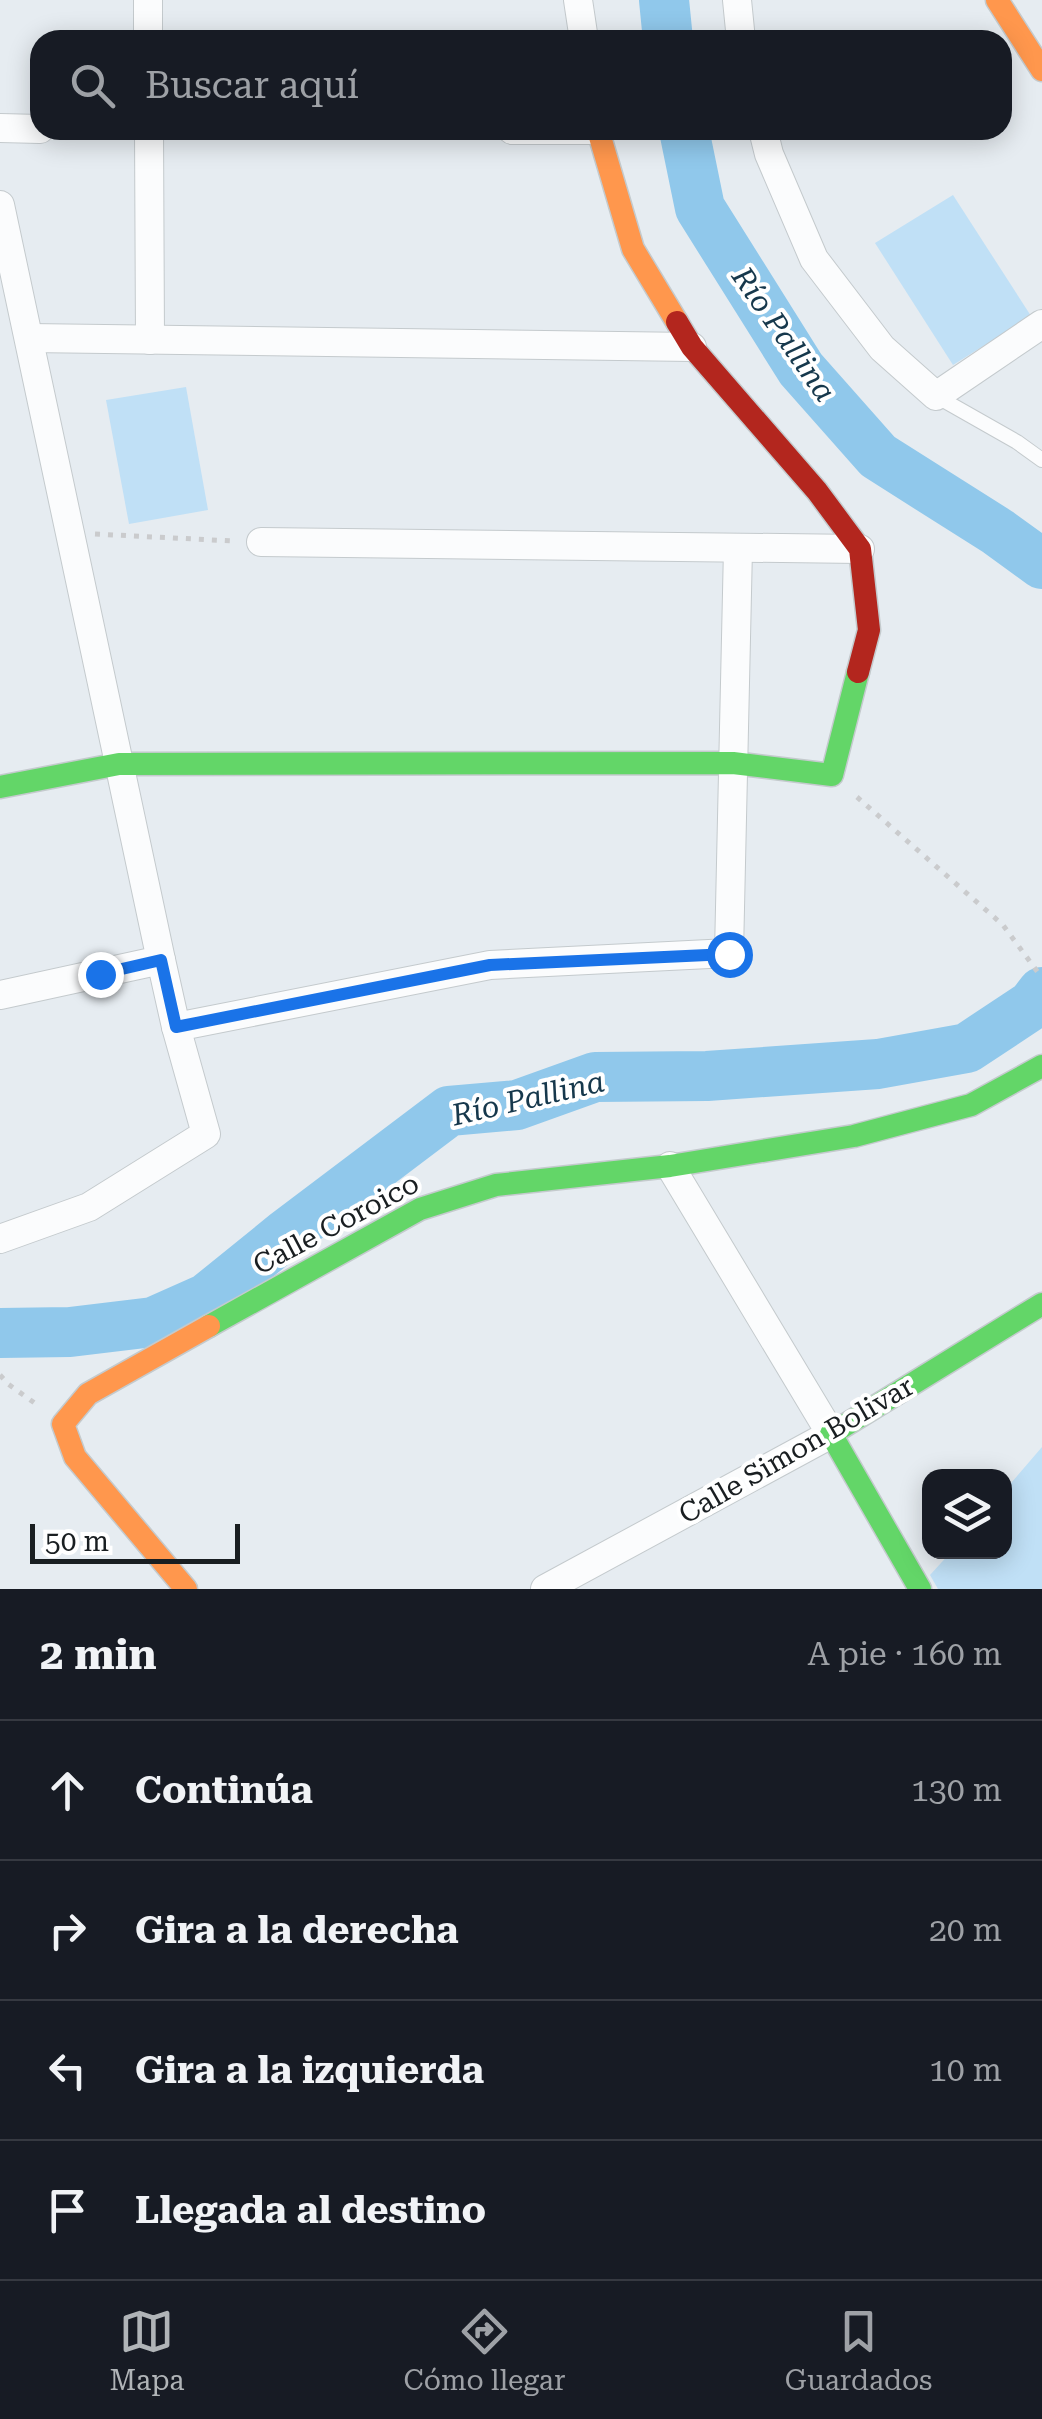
<!DOCTYPE html>
<html lang="es">
<meta charset="utf-8">
<style>
:root{--surface:#171b24;--page:#20242c;--text:#f1f3f6;--muted:#9ea1a6;--line:#363941;--accent:#b0b4b7}
body{margin:0;font-family:"Roboto Serif",serif;background:var(--page);color:var(--text)}
.controls{position:absolute;right:30px;bottom:30px;display:grid;overflow:hidden;border-radius:20px;box-shadow:0 5px 25px #0003}
.controls button{width:90px;height:90px;display:grid;place-items:center;padding:0;border:0;border-bottom:2px solid var(--line);background:var(--surface);color:var(--text);font:50px sans-serif}
.scale{position:absolute;left:30px;bottom:25px;width:210px;box-sizing:border-box;padding-left:10px;border:5px solid #191e21;border-top:0;font-size:28px;line-height:35px;white-space:nowrap;color:#191e21;-webkit-text-stroke:8px #fff;paint-order:stroke}
.stop{position:absolute;width:30px;height:30px;margin:-22px;border:8px solid #1a73e8;border-radius:50%;background:#fff}
.stop.end{background:#1a73e8;border-color:#fff;box-shadow:0 2px 10px #0008}
.list{margin:0;padding:0;list-style:none}
h2{display:flex;justify-content:space-between;align-items:center;height:130px;margin:0;padding:0 40px;font-size:42px}
h2 small{font-size:32px;font-weight:400;color:var(--muted)}
.list li{display:grid;grid-template-columns:65px 1fr auto;gap:30px;align-items:center;box-sizing:border-box;height:140px;padding:0 40px;border-top:2px solid var(--line)}
.list b{display:block;font-size:38px;white-space:nowrap}
.list em{font-size:32px;font-style:normal;color:var(--muted)}
.icon{flex:none;width:55px;height:55px;fill:none;stroke:currentColor;stroke-width:2;stroke-linecap:round;stroke-linejoin:round}
.map{position:relative;flex:none;width:1042px;height:1589px;overflow:hidden}
.search{position:absolute;background:var(--surface);box-shadow:0 5px 25px #0003;left:30px;right:30px;top:30px;height:110px;display:flex;align-items:center;gap:25px;box-sizing:border-box;padding:0 35px;border-radius:30px;color:var(--muted);font-size:38px}
.sheet{height:690px;background:var(--surface)}
nav{display:flex;justify-content:space-around;align-items:center;box-sizing:border-box;height:140px;border-top:2px solid var(--line);background:var(--surface);font-size:28px;color:var(--muted)}
nav a{display:grid;justify-items:center;gap:5px}
nav .on{color:var(--accent)}
.map>svg:first-child{display:block}
</style>
<div class="map">
<svg width="1042" height="1589" viewBox="0 0 1042 1589">
<rect width="100%" height="100%" fill="#e6ecf1"/>
<g fill="#c0e0f6">
<polygon points="953,195 1031,316 953,365 875,243"/>
<polygon points="186,387 208,510 129,524 106,400"/>
<polygon points="1042,1447 1042,1589 938,1589 930,1575 951,1552 1004,1552 1005,1490"/>
</g>
<g fill="none" stroke-linecap="round" stroke-linejoin="round">
<g stroke="#90c8eb" stroke-width="50">
<polyline points="664,0 668,40"/>
<polyline points="684,130 700,208 801,369 878,456 998,532 1042,564"/>
<polyline points="0,1333 70,1332 153,1322 207,1298 286,1234 449,1111 517,1105 595,1077 707,1076 878,1064 967,1048 1032,1005 1042,992"/>
</g>
<g stroke="#c4cacd" stroke-width="16">
<polyline id="lane" points="936,396 1017,442 1042,460"/>
</g>
<g stroke="#c4cacd" stroke-width="30">
<g id="street">
<polyline points="148,0 148,40"/>
<polyline points="578,0 584,40"/>
<polyline points="737,0 741,40"/>
<polyline points="0,128 40,129"/>
<polyline points="149,130 150,340"/>
<polyline points="512,130 598,130"/>
<polyline points="763,130 769,154 814,259 882,348 936,396 1042,324"/>
<polyline points="0,205 161,960 176,1027 206,1134 89,1207 0,1239"/>
<polyline points="29,338 692,347"/>
<polyline points="261,542 860,549"/>
<polyline points="0,995 161,960"/>
<polyline points="176,1027 490,965 729,953 738,548"/>
<polyline points="545,1589 831,1434 670,1166"/>
</g>
</g>
<g stroke="#c4cacd" stroke-width="25">
<g id="fast">
<polyline points="0,787 119,764 733,763 832,775 858,672"/>
<polyline points="209,1326 420,1209 496,1185 670,1166 854,1136 971,1105 1042,1066"/>
<polyline points="920,1589 831,1434 1042,1304"/>
</g>
</g>
<g stroke="#c4cacd" stroke-width="25">
<g id="slow">
<polyline points="997,0 1042,70"/>
<polyline points="598,130 633,249 677,322"/>
<polyline points="186,1589 75,1457 63,1424 88,1394 209,1326"/>
</g>
</g>
<g stroke="#c4cacd" stroke-width="25">
<polyline id="jam" points="677,322 692,347 817,491 860,549 869,630 858,672"/>
</g>
<g stroke="#cacbcd" stroke-width="5" stroke-dasharray="5 8" stroke-linecap="butt">
<polyline points="95,534 233,541"/>
<polyline points="857,797 1003,925 1042,978"/>
<polyline points="0,1375 8,1384 36,1404"/>
</g>
<use href="#lane" stroke="#fbfcfd" stroke-width="14"/>
<use href="#street" stroke="#fbfcfd" stroke-width="28"/>
<use href="#fast" stroke="#63d668" stroke-width="22"/>
<use href="#slow" stroke="#ff974d" stroke-width="22"/>
<use href="#jam" stroke="#b3261e" stroke-width="22"/>
</g>
<g fill="none" stroke-linecap="round" stroke-linejoin="round">
<polyline stroke="#1a73e8" stroke-width="12" points="100,974 161,960 176,1027 490,965 729,954"/>
</g>
<g text-anchor="middle" dominant-baseline="central" stroke-width="8" stroke-linejoin="round" paint-order="stroke">
<g font-size="28" fill="#191e21" stroke="#fff">
<text transform="translate(336 1224) rotate(-28)">Calle Coroico</text>
<text transform="translate(796 1450) rotate(-30)">Calle Simon Bolivar</text>
</g>
<g font-size="30" font-style="italic" fill="#16384c" stroke="#fff">
<text transform="translate(784 334) rotate(55)">Río Pallina</text>
<text transform="translate(528 1098) rotate(-13)">Río Pallina</text>
</g>
</g>
</svg>
<div class="controls">
<button><svg class="icon" aria-label="layers" viewBox="0 0 24 24"><path d="M12 4l9 5-9 5-9-5zM3 14l9 5 9-5"/></svg></button>
</div>
<div class="scale">50 m</div>
<div class="stop" style="left:729px;top:954px"></div>
<div class="stop end" style="left:100px;top:974px"></div>
<div class="search"><svg class="icon" aria-label="search" viewBox="0 0 24 24"><circle cx="10" cy="10" r="6"/><path d="M15 15l6 6"/></svg>Buscar aquí</div>
</div>
<section class="sheet">
<h2>2 min<small>A pie · 160 m</small></h2>
<ul class="list">
<li><svg class="icon" aria-label="ahead" viewBox="0 0 24 24"><path d="M12 20V5M6 11l6-6 6 6"/></svg><div><b>Continúa</b></div><em>130 m</em></li>
<li><svg class="icon" aria-label="right" viewBox="0 0 24 24"><path d="M7 20v-9h11M14 6l5 5-5 5"/></svg><div><b>Gira a la derecha</b></div><em>20 m</em></li>
<li><svg class="icon" aria-label="left" viewBox="0 0 24 24"><path d="M17 20v-9H6M10 6l-5 5 5 5"/></svg><div><b>Gira a la izquierda</b></div><em>10 m</em></li>
<li><svg class="icon" aria-label="arrive" viewBox="0 0 24 24"><path d="M6 21V4h12l-3 4 3 4H6"/></svg><div><b>Llegada al destino</b></div></li>
</ul>
</section>
<nav>
<a class="on"><svg class="icon" aria-label="map" viewBox="0 0 24 24"><path d="M3 6l6-2 6 2 6-2v14l-6 2-6-2-6 2zM9 4v14M15 6v14"/></svg>Mapa</a>
<a><svg class="icon" aria-label="directions" viewBox="0 0 24 24"><path d="M12 3l9 9-9 9-9-9zM9 14v-3h6M13 9l2 2-2 2"/></svg>Cómo llegar</a>
<a><svg class="icon" aria-label="saved" viewBox="0 0 24 24"><path d="M7 4h10v16l-5-4-5 4z"/></svg>Guardados</a>
</nav>
